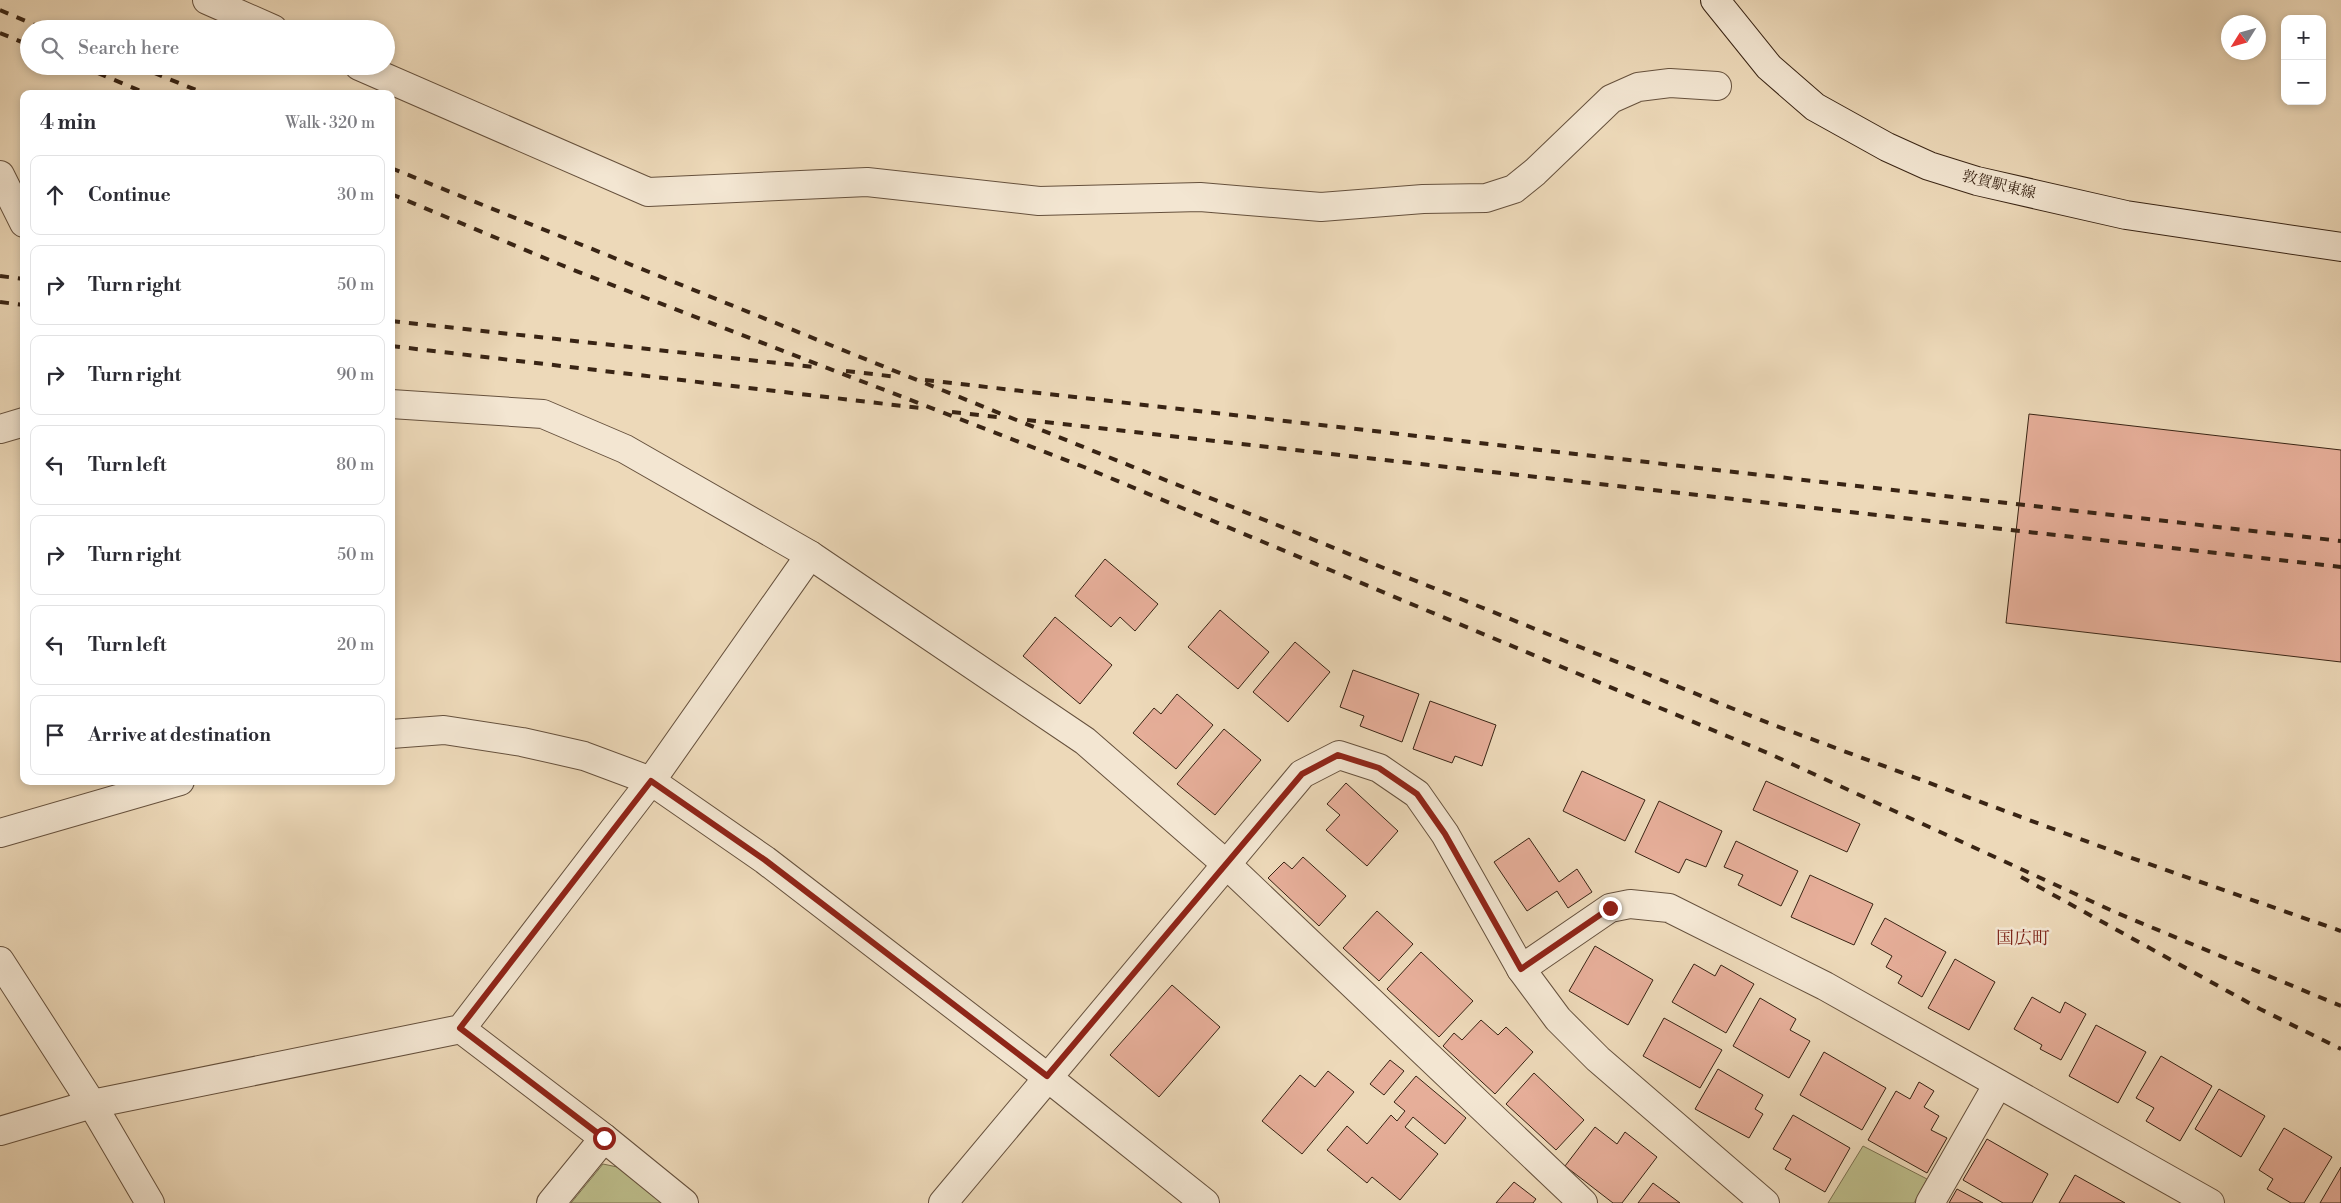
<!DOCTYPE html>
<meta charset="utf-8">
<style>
:root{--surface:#fff;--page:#f7f7f7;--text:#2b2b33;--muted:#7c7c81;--line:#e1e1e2}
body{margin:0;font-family:"Libre Bodoni","Noto Serif JP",serif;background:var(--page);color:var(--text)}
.controls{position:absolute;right:15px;top:15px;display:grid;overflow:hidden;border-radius:10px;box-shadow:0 2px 8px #0003}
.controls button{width:45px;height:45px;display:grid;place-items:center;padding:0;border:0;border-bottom:1px solid var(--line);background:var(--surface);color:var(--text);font:25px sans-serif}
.compass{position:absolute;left:2221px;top:15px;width:45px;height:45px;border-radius:50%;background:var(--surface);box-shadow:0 2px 8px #0003;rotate:233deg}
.stop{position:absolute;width:15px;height:15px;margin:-11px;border:4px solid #8f2418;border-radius:50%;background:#fff}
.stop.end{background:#8f2418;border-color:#fff;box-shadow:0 1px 5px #0008}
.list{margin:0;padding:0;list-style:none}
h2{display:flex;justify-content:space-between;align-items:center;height:65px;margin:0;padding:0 20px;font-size:21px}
h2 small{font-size:16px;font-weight:400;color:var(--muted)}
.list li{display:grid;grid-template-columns:32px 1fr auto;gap:15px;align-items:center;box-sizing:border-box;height:80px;margin:0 10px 10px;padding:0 10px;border:1px solid var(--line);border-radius:10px}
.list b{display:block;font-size:19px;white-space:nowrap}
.list em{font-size:16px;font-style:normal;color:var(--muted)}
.icon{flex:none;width:28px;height:28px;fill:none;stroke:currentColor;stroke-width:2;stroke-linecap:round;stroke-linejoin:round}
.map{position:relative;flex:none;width:2341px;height:1203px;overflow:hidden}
.search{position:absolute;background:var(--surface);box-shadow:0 2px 8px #0003;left:20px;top:20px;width:375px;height:55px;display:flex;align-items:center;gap:12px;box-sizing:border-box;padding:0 18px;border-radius:28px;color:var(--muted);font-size:19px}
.panel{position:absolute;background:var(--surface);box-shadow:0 2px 8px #0003;left:20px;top:90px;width:375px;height:695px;border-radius:10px}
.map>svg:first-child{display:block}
</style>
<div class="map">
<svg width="2341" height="1203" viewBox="0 0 2341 1203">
<rect width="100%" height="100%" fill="#edd9b9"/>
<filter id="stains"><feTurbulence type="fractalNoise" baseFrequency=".004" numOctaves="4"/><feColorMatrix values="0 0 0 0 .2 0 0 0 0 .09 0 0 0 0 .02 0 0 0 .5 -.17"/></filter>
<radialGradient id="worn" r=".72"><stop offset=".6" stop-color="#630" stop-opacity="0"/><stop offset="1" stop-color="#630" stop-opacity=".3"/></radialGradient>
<g fill="#bdbe8c" stroke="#7b7150">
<polygon points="1863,1146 1927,1179 1914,1203 1828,1203"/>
<polygon points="603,1164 622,1168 667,1203 571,1203"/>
</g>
<g fill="#e6ae99" stroke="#392414">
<polygon points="2029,414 2341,450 2341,662 2006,623"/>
<polygon points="1105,559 1158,604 1135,631 1120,617 1111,627 1075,596"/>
<polygon points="1220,610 1269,652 1238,689 1188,647"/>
<polygon points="1055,617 1112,665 1080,704 1023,656"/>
<polygon points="1295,642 1330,672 1288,722 1253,692"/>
<polygon points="1353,670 1419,694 1402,742 1360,726 1364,716 1340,707"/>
<polygon points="1177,694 1213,725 1176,769 1133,733 1154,708 1161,714"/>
<polygon points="1430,701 1496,725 1482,766 1455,756 1452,763 1413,749"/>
<polygon points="1224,729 1261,760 1215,815 1177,784"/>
<polygon points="1582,771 1645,800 1625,841 1563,811"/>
<polygon points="1766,781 1860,824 1847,852 1753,810"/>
<polygon points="1346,783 1398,831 1367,866 1326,830 1340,815 1327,804"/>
<polygon points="1659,801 1722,831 1706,867 1686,859 1679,873 1635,852"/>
<polygon points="1529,838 1559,882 1577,869 1592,892 1568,908 1557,891 1527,911 1494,862"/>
<polygon points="1736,841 1798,871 1781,906 1738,885 1743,875 1724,867"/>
<polygon points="1303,857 1346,896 1319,926 1268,878 1284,862 1292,869"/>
<polygon points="1810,875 1873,904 1854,945 1791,917"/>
<polygon points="1377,911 1413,944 1379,981 1343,948"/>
<polygon points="1885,918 1946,952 1922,997 1898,983 1902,976 1886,967 1892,956 1871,944"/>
<polygon points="1595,946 1653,980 1628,1025 1569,991"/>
<polygon points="1421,952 1473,1001 1439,1037 1387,989"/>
<polygon points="1955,959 1995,982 1969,1030 1928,1008"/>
<polygon points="1694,964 1715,976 1721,965 1754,984 1726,1033 1672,1002"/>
<polygon points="1172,985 1220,1027 1159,1097 1110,1055"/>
<polygon points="2032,997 2060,1013 2065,1002 2086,1014 2061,1060 2040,1049 2042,1045 2014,1029"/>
<polygon points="1760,998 1796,1019 1790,1030 1810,1041 1789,1078 1733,1046"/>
<polygon points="1664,1018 1722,1050 1700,1088 1643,1056"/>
<polygon points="1481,1020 1498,1035 1506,1027 1533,1052 1495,1094 1443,1046 1454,1033 1462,1040"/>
<polygon points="2096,1025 2146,1052 2118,1103 2069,1076"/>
<polygon points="1824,1052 1886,1088 1862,1130 1800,1095"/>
<polygon points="2161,1056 2212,1086 2180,1141 2146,1121 2154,1108 2136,1098"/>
<polygon points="1390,1060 1404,1071 1384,1095 1370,1084"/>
<polygon points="1718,1069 1763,1095 1755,1109 1763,1114 1749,1138 1695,1109"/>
<polygon points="1328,1071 1354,1092 1302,1154 1262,1121 1300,1075 1315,1087"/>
<polygon points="1534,1073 1584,1120 1556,1150 1506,1104"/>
<polygon points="1416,1076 1466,1118 1445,1144 1413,1117 1405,1127 1438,1154 1400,1200 1372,1177 1367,1183 1327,1150 1347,1126 1367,1144 1391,1115 1397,1121 1405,1111 1394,1102"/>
<polygon points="1919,1082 1934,1091 1924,1107 1939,1116 1931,1130 1947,1138 1927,1173 1868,1140 1896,1091 1910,1099"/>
<polygon points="2219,1089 2265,1116 2241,1157 2195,1129"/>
<polygon points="1793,1115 1850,1148 1825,1192 1785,1169 1791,1159 1773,1149"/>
<polygon points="1595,1127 1617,1144 1625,1132 1657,1157 1622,1203 1613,1203 1565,1166"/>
<polygon points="2284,1128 2332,1157 2304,1203 2291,1203 2267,1189 2273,1179 2259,1170"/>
<polygon points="1987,1139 2048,1174 2032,1203 2003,1203 1963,1180"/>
<polygon points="2341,1167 2341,1203 2320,1203"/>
<polygon points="2075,1175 2125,1203 2059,1203"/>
<polygon points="1514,1182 1536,1199 1533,1203 1496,1203"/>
<polygon points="1653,1183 1680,1203 1638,1203"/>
<polygon points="1957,1189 1983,1203 1949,1203"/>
</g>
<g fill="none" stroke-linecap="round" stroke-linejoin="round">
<g stroke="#66513d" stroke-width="30">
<g id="minor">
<polyline points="207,0 273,29"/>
<polyline points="359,66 648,192 867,182 1039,201 1200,197 1321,207 1423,199 1486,198 1514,189 1535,172 1611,99 1638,87 1670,83 1717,86"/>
<polyline points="0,175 24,223"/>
<polyline points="391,404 543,414 625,449 810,555 1085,741 1226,864 1583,1203"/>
<polyline points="0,429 24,422"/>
<polyline points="0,961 92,1104 150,1203"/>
<polyline points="1521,969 1610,908 1630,904 1669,908 1825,986 2210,1203"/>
<polyline points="461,1029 604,1138 684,1203"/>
<polyline points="0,1131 92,1104 461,1029 651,781 810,555"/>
<polyline points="551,1203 604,1138"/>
<polyline points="943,1203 1302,774 1339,755 1379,768 1417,794 1445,834 1521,969 1558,1019 1598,1059 1765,1203"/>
<polyline points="1930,1203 1998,1084"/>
</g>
</g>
<g stroke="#66513d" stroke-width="30">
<g id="tertiary">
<polyline points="391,734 444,730 522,742 584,756 651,781 765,860 1047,1077 1205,1203"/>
<polyline points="0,833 180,781"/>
</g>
</g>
<g stroke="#392414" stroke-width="30">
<polyline id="secondary" points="1715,0 1769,67 1815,107 1887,147 1929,166 1977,181 2126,215 2341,247"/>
</g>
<use href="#minor" stroke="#f3e6d2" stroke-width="28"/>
<use href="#tertiary" stroke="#f3e6d2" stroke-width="28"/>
<use href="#secondary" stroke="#f3e6d2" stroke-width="28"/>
<g stroke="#392414" stroke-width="4" stroke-dasharray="9 9" stroke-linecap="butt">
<polyline points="0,10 44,29"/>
<polyline points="0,33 29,45"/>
<polyline points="81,66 148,94"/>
<polyline points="137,66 206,94"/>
<polyline points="391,168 1771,724 2126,856 2341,931"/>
<polyline points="391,194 571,269 1084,467 1770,754 2117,913 2341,1006"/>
<polyline points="0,276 24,279"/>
<polyline points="0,302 24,305"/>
<polyline points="391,321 814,367"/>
<polyline points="391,346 920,408"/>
<polyline points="846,371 898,377"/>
<polyline points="925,380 2341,541"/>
<polyline points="952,412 997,417"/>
<polyline points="1027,420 2341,567"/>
<polyline points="2021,877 2260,1009 2341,1049"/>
</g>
</g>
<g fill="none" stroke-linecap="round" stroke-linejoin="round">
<polyline stroke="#8f2418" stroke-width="6" points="604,1138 460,1028 651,781 765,860 1047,1076 1302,774 1338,755 1379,768 1417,794 1445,834 1521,969 1610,908"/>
</g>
<g text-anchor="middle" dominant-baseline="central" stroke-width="5" stroke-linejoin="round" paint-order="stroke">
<g font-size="15" fill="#392414" stroke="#f3e6d2">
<text transform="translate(1999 185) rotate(14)">敦賀駅東線</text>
</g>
<g font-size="18" fill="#7a1f14" stroke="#f3e6d2">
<text x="2023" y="938">国広町</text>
</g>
</g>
<rect width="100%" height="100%" filter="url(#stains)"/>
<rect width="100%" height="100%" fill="url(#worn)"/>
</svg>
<div class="controls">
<button>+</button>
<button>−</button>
</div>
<svg class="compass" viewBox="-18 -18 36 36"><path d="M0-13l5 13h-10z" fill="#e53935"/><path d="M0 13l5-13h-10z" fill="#7c7c81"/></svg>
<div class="stop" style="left:604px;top:1138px"></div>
<div class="stop end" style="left:1610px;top:908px"></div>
<div class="search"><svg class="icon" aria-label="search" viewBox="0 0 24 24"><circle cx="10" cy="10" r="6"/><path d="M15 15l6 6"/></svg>Search here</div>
<section class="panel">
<h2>4 min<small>Walk · 320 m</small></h2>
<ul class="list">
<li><svg class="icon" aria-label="ahead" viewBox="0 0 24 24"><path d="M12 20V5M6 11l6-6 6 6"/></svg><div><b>Continue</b></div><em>30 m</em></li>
<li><svg class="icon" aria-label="right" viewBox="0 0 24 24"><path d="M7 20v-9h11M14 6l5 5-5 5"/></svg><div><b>Turn right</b></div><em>50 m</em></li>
<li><svg class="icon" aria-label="right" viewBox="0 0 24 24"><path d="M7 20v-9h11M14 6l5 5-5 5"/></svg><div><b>Turn right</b></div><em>90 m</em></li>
<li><svg class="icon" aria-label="left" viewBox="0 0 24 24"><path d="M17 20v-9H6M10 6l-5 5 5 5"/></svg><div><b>Turn left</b></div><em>80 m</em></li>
<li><svg class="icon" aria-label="right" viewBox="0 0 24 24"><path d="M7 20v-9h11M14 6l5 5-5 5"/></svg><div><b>Turn right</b></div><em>50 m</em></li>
<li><svg class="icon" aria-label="left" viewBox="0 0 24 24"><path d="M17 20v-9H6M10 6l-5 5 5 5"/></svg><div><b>Turn left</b></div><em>20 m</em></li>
<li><svg class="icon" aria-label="arrive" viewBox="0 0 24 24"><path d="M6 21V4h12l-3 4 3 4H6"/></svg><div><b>Arrive at destination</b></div></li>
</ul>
</section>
</div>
